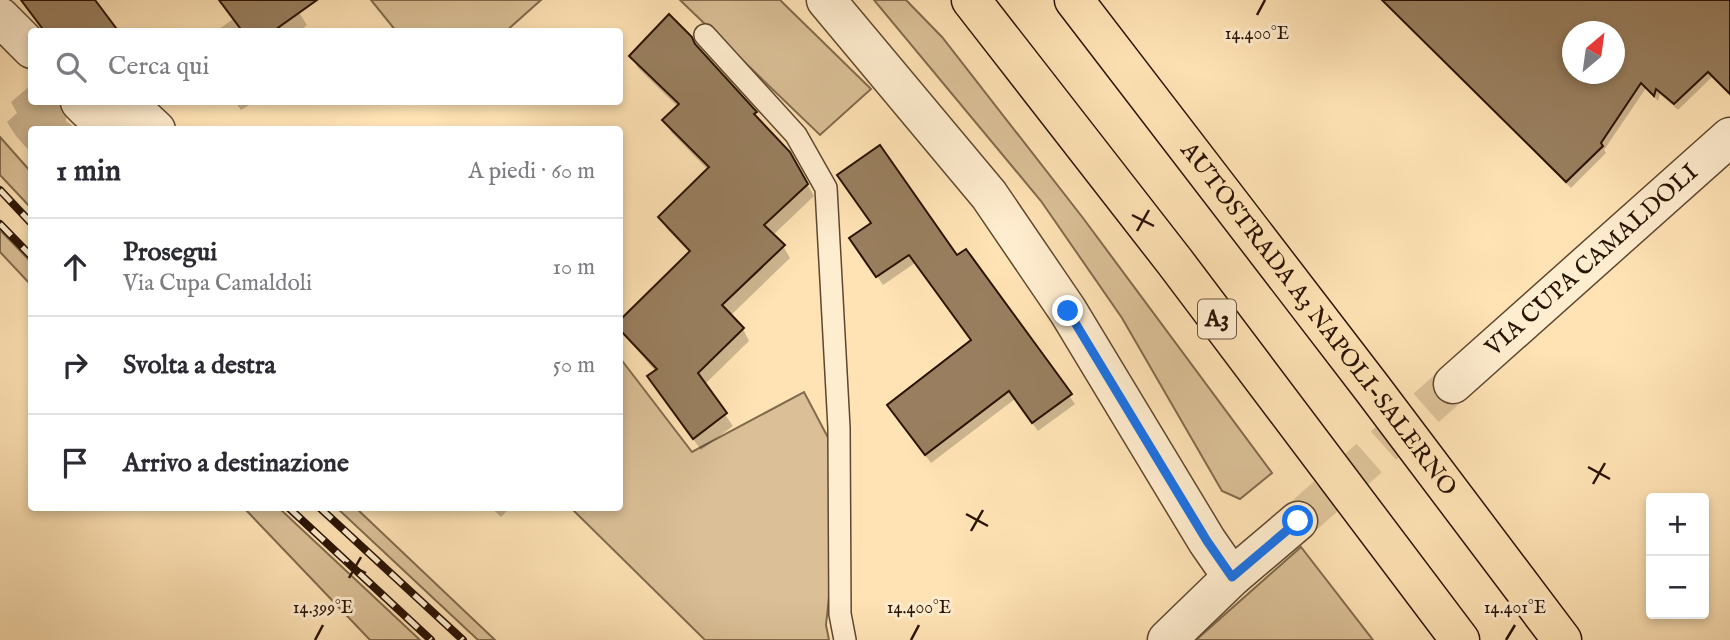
<!DOCTYPE html>
<html lang="it">
<meta charset="utf-8">
<style>
:root{--surface:#fff;--page:#f7f7f7;--text:#2b2b33;--muted:#7c7c81;--line:#e1e1e2}
body{margin:0;font-family:"IM FELL English",serif;background:var(--page);color:var(--text)}
.controls{position:absolute;right:21px;bottom:21px;display:grid;overflow:hidden;border-radius:7px;box-shadow:0 4px 10px #0003}
.controls button{width:63px;height:63px;display:grid;place-items:center;padding:0;border:0;border-bottom:2px solid var(--line);background:var(--surface);color:var(--text);font:35px sans-serif}
.compass{position:absolute;left:1562px;top:21px;width:63px;height:63px;border-radius:50%;background:var(--surface);box-shadow:0 4px 10px #0003;rotate:29deg}
.stop{position:absolute;width:21px;height:21px;margin:-16px;border:5px solid #1a73e8;border-radius:50%;background:#fff}
.stop.end{background:#1a73e8;border-color:#fff;box-shadow:0 2px 7px #0008}
.list{margin:0;padding:0;list-style:none}
h2{display:flex;justify-content:space-between;align-items:center;height:91px;margin:0;padding:0 28px;font-size:30px}
h2 small{font-size:23px;font-weight:400;color:var(--muted)}
.list li{display:grid;grid-template-columns:46px 1fr auto;gap:21px;align-items:center;box-sizing:border-box;height:98px;padding:0 28px;border-top:2px solid var(--line)}
.list b{display:block;font-size:26px;white-space:nowrap}
.list p{margin:0;font-size:23px;white-space:nowrap;color:var(--muted)}
.list em{font-size:23px;font-style:normal;color:var(--muted)}
.icon{flex:none;width:38px;height:38px;fill:none;stroke:currentColor;stroke-width:2;stroke-linecap:round;stroke-linejoin:round}
.map{position:relative;flex:none;width:1730px;height:640px;overflow:hidden}
.search{position:absolute;background:var(--surface);box-shadow:0 4px 10px #0003;left:28px;top:28px;width:595px;height:77px;display:flex;align-items:center;gap:18px;box-sizing:border-box;padding:0 24px;border-radius:7px;color:var(--muted);font-size:26px}
.panel{position:absolute;background:var(--surface);box-shadow:0 4px 10px #0003;left:28px;top:126px;width:595px;height:385px;border-radius:7px}
.map>svg:first-child{display:block}
</style>
<div class="map">
<svg width="1730" height="640" viewBox="0 0 1730 640">
<rect width="100%" height="100%" fill="#ffe3b5"/>
<filter id="stains"><feTurbulence type="fractalNoise" baseFrequency=".00286" numOctaves="4"/><feColorMatrix values="0 0 0 0 .2 0 0 0 0 .09 0 0 0 0 .02 0 0 0 .5 -.17"/></filter>
<radialGradient id="worn" r=".72"><stop offset=".6" stop-color="#630" stop-opacity="0"/><stop offset="1" stop-color="#630" stop-opacity=".3"/></radialGradient>
<g fill="#dbc097" stroke="#826a4c" stroke-width="2">
<polygon points="371,0 541,0 505,32 396,31"/>
<polygon points="680,0 780,0 871,89 820,135"/>
<polygon points="874,0 906,0 942,37 1083,218 1272,473 1240,499 1222,491 1122,318 1041,201"/>
<polygon points="0,137 31,172 31,208 0,175"/>
<polygon points="0,230 31,262 31,285 0,252"/>
<polygon points="620,358 692,452 804,392 843,466 826,625 829,640 705,640 571,508 620,508"/>
<polygon points="244,508 279,508 420,640 370,640"/>
<polygon points="337,508 356,508 495,640 478,640"/>
<polygon points="1301,547 1373,640 1196,640"/>
</g>
<g fill="#0003" fill-rule="evenodd">
<polygon points="233,0 291,0 307,25 298,32 215,32 233,19 225,6"/>
<path d="M1381,0H1730V95L1712,77L1678,110L1660,94L1658,101L1646,88L1604,150L1606,153L1571,188ZM1572,32H1614V74H1572Z"/>
<polygon points="696,47 789,153 814,196 772,236 783,246 790,258 730,316 743,329 749,341 704,385 733,426 701,450 649,377 656,372 620,330 620,322 690,253 667,229 660,217 708,170 671,132 665,121 678,107 638,68 631,56"/>
<polygon points="32,84 32,102 72,102 66,113 66,121 77,130 32,130 32,154 16,136 7,122 17,113 11,102"/>
<polygon points="235,102 254,102 241,110"/>
<polygon points="857,247 957,258 965,252 1075,404 1038,431 1015,399 931,463 894,414 973,341 915,263 883,285"/>
<polygon points="491,508 510,508 501,517"/>
</g>
<g fill="#997f5f" stroke="#2a1302" stroke-width="2" fill-rule="evenodd">
<polygon points="21,0 95,0 119,32 45,32"/>
<polygon points="219,0 317,0 272,32 243,32"/>
<path d="M1382,0H1730V94L1708,72L1674,104L1656,89L1654,96L1641,83L1601,143L1603,146L1566,182ZM1572,32H1614V74H1572Z"/>
<polygon points="669,14 692,37 695,44 757,112 754,114 790,152 808,184 764,225 785,245 722,305 744,328 698,373 727,413 693,439 647,376 657,369 620,330 620,320 690,251 658,217 709,167 662,120 679,104 629,56"/>
<polygon points="880,145 957,255 966,249 1072,394 1032,423 1009,391 925,455 887,405 971,340 909,255 876,277 849,238 871,223 837,175"/>
</g>
<g fill="none" stroke-linecap="round" stroke-linejoin="round">
<polyline stroke="#dfc49a" stroke-width="38" stroke-dasharray="38 19" stroke-linecap="butt" points="1298,521 1453,384"/>
<g stroke="#5f472f" stroke-width="24">
<polyline id="service" points="705,35 796,135 826,188 839,428 840,614 845,640"/>
</g>
<g stroke="#5f472f" stroke-width="41">
<g id="minor">
<polyline points="826,0 989,195 1068,311 1207,541 1232,577"/>
<polyline points="0,17 32,49"/>
<polyline points="80,102 88,110 142,117 156,130"/>
<path id="s1" d="M1453,384L1730,137"/>
<polyline points="1167,640 1232,577 1298,521"/>
</g>
</g>
<g stroke="#2a1302" stroke-width="41">
<g id="motorway">
<polyline points="971,0 1175,262 1460,640"/>
<path id="s2" d="M1074,0L1372,388L1562,640"/>
</g>
</g>
<use href="#service" stroke="#ffedcf" stroke-width="21"/>
<use href="#minor" stroke="#ffedcf" stroke-width="38"/>
<use href="#motorway" stroke="#ffe3b5" stroke-width="38"/>
<g stroke="#2a1302" stroke-width="8">
<g id="rail">
<polyline points="0,190 32,224"/>
<polyline points="0,224 32,257"/>
<polyline points="289,508 431,640"/>
<polyline points="320,508 463,640"/>
</g>
</g>
<use href="#rail" stroke="#ffedcf" stroke-width="5" stroke-dasharray="16" stroke-linecap="butt"/>
</g>
<g fill="none" stroke-linecap="round" stroke-linejoin="round">
<polyline stroke="#1a73e8" stroke-width="9" points="1068,311 1207,541 1232,577 1298,521"/>
</g>
<path fill="none" stroke="#2a1302" stroke-width="2.5" d="M1257,15L1265,0M1132,215L1154,226M1137,231L1149,210M1588,467L1610,479M1593,484L1605,463M966,514L988,526M971,531L983,510M344,562L366,573M349,578L361,557M315,640L323,625M911,640L919,625M1506,640L1515,625"/>
<g text-anchor="middle" dominant-baseline="central" stroke-width="6" stroke-linejoin="round" paint-order="stroke">
<rect fill="#ffedcf" stroke="#6a5440" stroke-width="2" x="1198" y="299.5" width="38" height="39" rx="5"/>
<g font-size="23" font-weight="bold" fill="#2a1302">
<text x="1217" y="319">A3</text>
</g>
<g font-size="24" fill="#2a1302" stroke="#ffedcf">
<text stroke="none"><textPath href="#s1" startOffset="186">VIA CUPA CAMALDOLI</textPath></text>
<text stroke="none"><textPath href="#s2" startOffset="402">AUTOSTRADA A3 NAPOLI-SALERNO</textPath></text>
</g>
</g>
<g font-size="18" text-anchor="middle" fill="#2a1302" stroke="#ffedcf" stroke-width="6" stroke-linejoin="round" paint-order="stroke">
<text x="1257" y="39">14.400°E</text>
<text x="323" y="613">14.399°E</text>
<text x="919" y="613">14.400°E</text>
<text x="1515" y="613">14.401°E</text>
</g>
<rect width="100%" height="100%" filter="url(#stains)"/>
<rect width="100%" height="100%" fill="url(#worn)"/>
</svg>
<div class="controls">
<button>+</button>
<button>−</button>
</div>
<svg class="compass" viewBox="-18 -18 36 36"><path d="M0-13l5 13h-10z" fill="#e53935"/><path d="M0 13l5-13h-10z" fill="#7c7c81"/></svg>
<div class="stop" style="left:1298px;top:521px"></div>
<div class="stop end" style="left:1068px;top:311px"></div>
<div class="search"><svg class="icon" aria-label="search" viewBox="0 0 24 24"><circle cx="10" cy="10" r="6"/><path d="M15 15l6 6"/></svg>Cerca qui</div>
<section class="panel">
<h2>1 min<small>A piedi · 60 m</small></h2>
<ul class="list">
<li><svg class="icon" aria-label="ahead" viewBox="0 0 24 24"><path d="M12 20V5M6 11l6-6 6 6"/></svg><div><b>Prosegui</b><p>Via Cupa Camaldoli</p></div><em>10 m</em></li>
<li><svg class="icon" aria-label="right" viewBox="0 0 24 24"><path d="M7 20v-9h11M14 6l5 5-5 5"/></svg><div><b>Svolta a destra</b></div><em>50 m</em></li>
<li><svg class="icon" aria-label="arrive" viewBox="0 0 24 24"><path d="M6 21V4h12l-3 4 3 4H6"/></svg><div><b>Arrivo a destinazione</b></div></li>
</ul>
</section>
</div>
